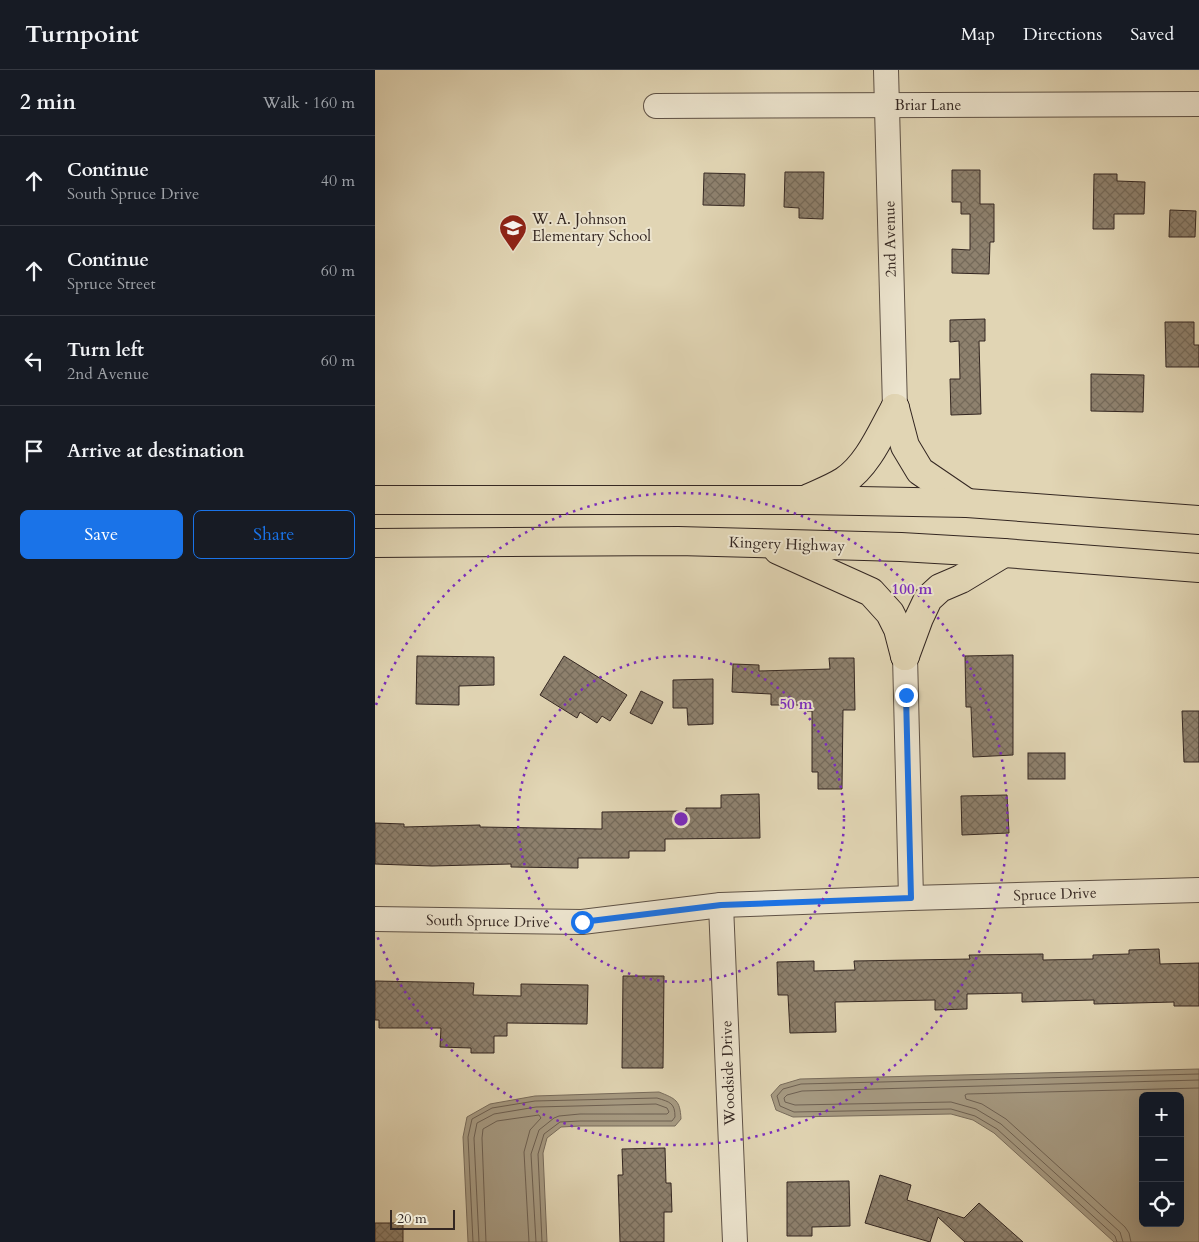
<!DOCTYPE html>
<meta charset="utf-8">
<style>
:root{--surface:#171b24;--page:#242831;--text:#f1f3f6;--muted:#9ea1a6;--line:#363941;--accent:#1a73e8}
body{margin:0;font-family:Cardo,serif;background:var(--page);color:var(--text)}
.controls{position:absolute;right:15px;bottom:15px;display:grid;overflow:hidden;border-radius:8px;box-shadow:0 5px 20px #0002}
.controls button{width:45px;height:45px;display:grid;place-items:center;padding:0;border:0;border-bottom:1px solid var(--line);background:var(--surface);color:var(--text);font:25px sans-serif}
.scale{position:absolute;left:15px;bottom:12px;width:65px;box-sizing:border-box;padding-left:5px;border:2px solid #342722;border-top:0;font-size:14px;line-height:18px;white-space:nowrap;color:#342722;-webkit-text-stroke:4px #ece4ce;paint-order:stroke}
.stop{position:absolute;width:15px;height:15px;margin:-11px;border:4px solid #1a73e8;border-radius:50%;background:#fff}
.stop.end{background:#1a73e8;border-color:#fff;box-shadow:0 1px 5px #0008}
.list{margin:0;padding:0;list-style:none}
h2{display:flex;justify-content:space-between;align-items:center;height:65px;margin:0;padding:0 20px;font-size:21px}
h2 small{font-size:16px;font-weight:400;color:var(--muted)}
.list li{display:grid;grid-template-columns:32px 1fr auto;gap:15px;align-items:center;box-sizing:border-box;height:90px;padding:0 20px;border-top:1px solid var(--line)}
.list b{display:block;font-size:19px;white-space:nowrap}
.list p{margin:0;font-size:16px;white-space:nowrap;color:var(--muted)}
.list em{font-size:16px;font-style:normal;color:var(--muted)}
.actions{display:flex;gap:10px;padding:15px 20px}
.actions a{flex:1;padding:11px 0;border:1px solid var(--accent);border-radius:8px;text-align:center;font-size:18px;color:var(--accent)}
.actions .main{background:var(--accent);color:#fff}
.icon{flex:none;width:28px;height:28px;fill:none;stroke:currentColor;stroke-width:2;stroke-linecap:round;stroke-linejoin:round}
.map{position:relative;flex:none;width:824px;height:1172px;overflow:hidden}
header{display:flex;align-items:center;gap:30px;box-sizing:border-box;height:70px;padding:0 25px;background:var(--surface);border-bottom:1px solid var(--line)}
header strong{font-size:24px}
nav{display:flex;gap:28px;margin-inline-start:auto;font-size:18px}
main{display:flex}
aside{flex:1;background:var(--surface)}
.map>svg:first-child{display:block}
</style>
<header>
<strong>Turnpoint</strong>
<nav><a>Map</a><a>Directions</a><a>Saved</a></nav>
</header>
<main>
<aside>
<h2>2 min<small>Walk · 160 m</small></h2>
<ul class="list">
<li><svg class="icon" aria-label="ahead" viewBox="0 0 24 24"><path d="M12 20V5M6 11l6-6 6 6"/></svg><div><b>Continue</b><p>South Spruce Drive</p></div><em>40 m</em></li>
<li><svg class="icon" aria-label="ahead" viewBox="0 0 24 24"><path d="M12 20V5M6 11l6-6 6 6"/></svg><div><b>Continue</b><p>Spruce Street</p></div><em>60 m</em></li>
<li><svg class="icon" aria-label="left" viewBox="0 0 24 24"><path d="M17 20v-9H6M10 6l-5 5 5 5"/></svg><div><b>Turn left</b><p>2nd Avenue</p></div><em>60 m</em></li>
<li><svg class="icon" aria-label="arrive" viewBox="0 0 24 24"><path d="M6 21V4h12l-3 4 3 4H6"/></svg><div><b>Arrive at destination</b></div></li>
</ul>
<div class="actions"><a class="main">Save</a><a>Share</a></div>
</aside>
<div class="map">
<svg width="824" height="1172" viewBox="0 0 824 1172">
<defs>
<pattern id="building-cross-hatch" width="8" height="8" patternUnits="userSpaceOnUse" patternTransform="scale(1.25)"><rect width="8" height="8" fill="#8e816e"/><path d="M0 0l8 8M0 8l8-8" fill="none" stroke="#756a5a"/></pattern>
</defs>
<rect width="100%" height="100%" fill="#e1d5b4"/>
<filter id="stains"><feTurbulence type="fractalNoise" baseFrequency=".004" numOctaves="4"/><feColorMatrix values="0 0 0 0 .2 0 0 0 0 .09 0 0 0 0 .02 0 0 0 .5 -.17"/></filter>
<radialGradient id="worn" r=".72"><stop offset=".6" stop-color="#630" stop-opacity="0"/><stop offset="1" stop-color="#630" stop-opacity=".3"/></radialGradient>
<g fill="#a69a82" stroke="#786c5c" fill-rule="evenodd">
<path d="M824,999V1172H739L619,1063L598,1050L576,1044L418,1047L401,1040L396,1025L405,1015L425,1009ZM768,1026H805V1153H768Z"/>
<path d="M284,1022C301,1029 305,1030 306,1049L300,1056H205L186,1057L172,1068L168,1083L172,1172H93L88,1067L92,1047L115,1034L160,1026Z"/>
</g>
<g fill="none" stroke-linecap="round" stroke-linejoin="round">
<g stroke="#6d6052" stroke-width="1">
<path d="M98,1172L93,1067L97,1049L117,1038L160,1031L282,1028C295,1032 300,1033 300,1047L297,1051H205L185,1052L169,1064L163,1084L167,1172"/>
<polyline points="104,1172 99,1068 102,1053 119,1044 161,1037 281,1034 292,1038 294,1042 292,1044 205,1044 184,1046 179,1048 164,1060 156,1084 161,1172"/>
<polyline points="111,1172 107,1068 108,1059 122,1051 164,1045 166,1048 155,1060 149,1082 154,1172"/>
<polyline points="742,1172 740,1166 622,1059 600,1046 576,1039 419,1042 405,1036 402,1026 408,1019 426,1014 824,1004"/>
<polyline points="748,1172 745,1162 626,1054 601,1039 576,1032 420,1035 410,1032 409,1028 412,1025 427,1021 824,1010"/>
<polyline points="756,1172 754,1163 750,1157 631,1049 607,1034 591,1029 590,1025 592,1024 824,1018"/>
</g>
</g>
<g fill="url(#building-cross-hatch)" stroke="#342722">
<polygon points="577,100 605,100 605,134 619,134 619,172 615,172 614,204 577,203 577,179 595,180 595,144 586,144 586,132 577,132"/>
<polygon points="410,102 449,102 448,149 424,148 424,138 409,137"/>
<polygon points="329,103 370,104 369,136 328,135"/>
<polygon points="719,104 742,104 742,111 770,112 769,144 739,144 739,159 718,159"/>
<polygon points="795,140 821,141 820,167 794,167"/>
<polygon points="610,249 610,271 604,271 606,344 576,345 575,309 585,309 584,271 575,272 575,250"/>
<polygon points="790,252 819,252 819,275 824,275 824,297 791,297"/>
<polygon points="716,304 769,305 768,342 716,341"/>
<polygon points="638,585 638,685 598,687 596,637 591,637 590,586"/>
<polygon points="42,586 119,587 119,615 84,616 84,635 41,634"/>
<polygon points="189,586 252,625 235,651 227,646 222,653 205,642 202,648 165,625"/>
<polygon points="454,588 479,588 480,640 468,640 467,719 443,719 443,702 437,702 437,641 432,641 431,635 396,635 396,624 357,622 358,594 384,595 384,601 455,599"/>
<polygon points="338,609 338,654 313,655 312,638 298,638 298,610"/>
<polygon points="266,621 288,632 277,654 255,643"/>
<polygon points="807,641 824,641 824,692 809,692"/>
<rect x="653" y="683" width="37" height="26"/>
<polygon points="384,724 385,768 290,769 290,781 254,781 254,788 203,788 203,798 136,797 136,794 57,796 0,794 0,753 29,754 29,757 105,755 105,757 227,759 227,742 311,741 311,738 346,738 346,725"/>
<polygon points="632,725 634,763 587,765 586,726"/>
<polygon points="784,879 785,894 824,893 824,936 799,936 799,932 719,934 719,930 647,932 647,923 592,924 592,939 560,940 560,930 460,932 461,962 415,963 413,925 403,925 402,892 439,891 439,901 480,900 479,891 595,889 594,885 668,884 668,890 718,889 718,885 754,884 754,880"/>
<polygon points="248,906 289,906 288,998 247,998"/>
<polygon points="0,911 99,913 98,925 146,926 146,914 213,915 212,954 132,953 132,966 119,966 119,983 96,983 96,978 65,977 66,958 4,958 4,950 0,950"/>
<polygon points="290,1078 291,1113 296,1113 297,1142 289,1142 289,1172 245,1172 243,1105 248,1105 247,1079"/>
<polygon points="505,1105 536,1115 532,1130 589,1148 604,1133 648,1172 590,1172 563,1147 555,1172 490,1153"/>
<polygon points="474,1111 475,1156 437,1157 437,1166 412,1166 412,1112"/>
<rect x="0" y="1153" width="28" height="19"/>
</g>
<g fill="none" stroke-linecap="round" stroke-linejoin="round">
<g stroke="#5f5246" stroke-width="26">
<g id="street">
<polyline points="511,0 520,338"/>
<polyline points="281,36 824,34"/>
<polyline points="530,586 536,828"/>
<polyline points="346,835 360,1172"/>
<polyline points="0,849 207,852 346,835 536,828 824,820"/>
</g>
</g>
<g stroke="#342722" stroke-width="30">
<g id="highway">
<polyline points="520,338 530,376 545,401 592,433"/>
<path d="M434,428C445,423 458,418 469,411C493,395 506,363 520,338"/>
<polyline points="0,430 430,430 592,433 824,450"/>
<polyline points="0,473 303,471 526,477 629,483 824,498"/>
<polyline points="403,480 496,522 515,543 523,559 530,586"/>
<polyline points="530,586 544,548 553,529 565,518 586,509 629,483"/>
</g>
</g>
<use href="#street" stroke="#ece4ce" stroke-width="24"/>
<use href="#highway" stroke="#e1d5b4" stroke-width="28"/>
</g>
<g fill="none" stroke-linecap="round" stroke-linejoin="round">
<polyline stroke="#1a73e8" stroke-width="6" points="207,852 346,835 536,828 531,625"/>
</g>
<g fill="none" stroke="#7b2cbf" stroke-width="2.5" stroke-dasharray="2.5 5">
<circle cx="306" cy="749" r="163"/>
<path d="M1 635A326 326 0 1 1 1 863"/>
</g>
<defs>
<g id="school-pin" transform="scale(1.4375)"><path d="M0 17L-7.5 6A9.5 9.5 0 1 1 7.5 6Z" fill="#8f2418" stroke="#ece4ce"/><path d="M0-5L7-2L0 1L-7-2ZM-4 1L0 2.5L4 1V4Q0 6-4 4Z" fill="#fff"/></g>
</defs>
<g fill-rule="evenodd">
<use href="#school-pin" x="138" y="158"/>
</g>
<g text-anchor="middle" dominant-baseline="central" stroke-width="4" stroke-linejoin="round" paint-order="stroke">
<g font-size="15" fill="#342722" stroke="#ece4ce">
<text x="553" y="35">Briar Lane</text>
<text transform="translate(515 169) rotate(-91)">2nd Avenue</text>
<text transform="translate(412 474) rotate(2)">Kingery Highway</text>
<text transform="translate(680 824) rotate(-2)">Spruce Drive</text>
<text transform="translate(113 851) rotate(1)">South Spruce Drive</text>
<text transform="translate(353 1003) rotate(-92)">Woodside Drive</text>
</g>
<g font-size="15" fill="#342722" stroke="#ece4ce" text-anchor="start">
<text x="157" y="149">W. A. Johnson<tspan x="157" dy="17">Elementary School</tspan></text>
</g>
</g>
<circle cx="306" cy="749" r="8" fill="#7b2cbf" stroke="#ece4ce" stroke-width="2.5"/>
<g font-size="15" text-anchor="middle" font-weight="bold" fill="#7b2cbf" stroke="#ece4ce" stroke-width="4" stroke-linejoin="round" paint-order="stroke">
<text x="537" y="524">100 m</text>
<text x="421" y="639">50 m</text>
</g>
<rect width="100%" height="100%" filter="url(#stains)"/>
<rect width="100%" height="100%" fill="url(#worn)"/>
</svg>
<div class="controls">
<button>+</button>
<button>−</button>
<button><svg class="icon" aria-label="locate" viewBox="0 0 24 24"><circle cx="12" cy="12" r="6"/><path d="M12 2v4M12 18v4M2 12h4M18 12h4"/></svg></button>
</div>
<div class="scale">20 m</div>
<div class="stop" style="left:207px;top:852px"></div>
<div class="stop end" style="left:531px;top:625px"></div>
</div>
</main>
